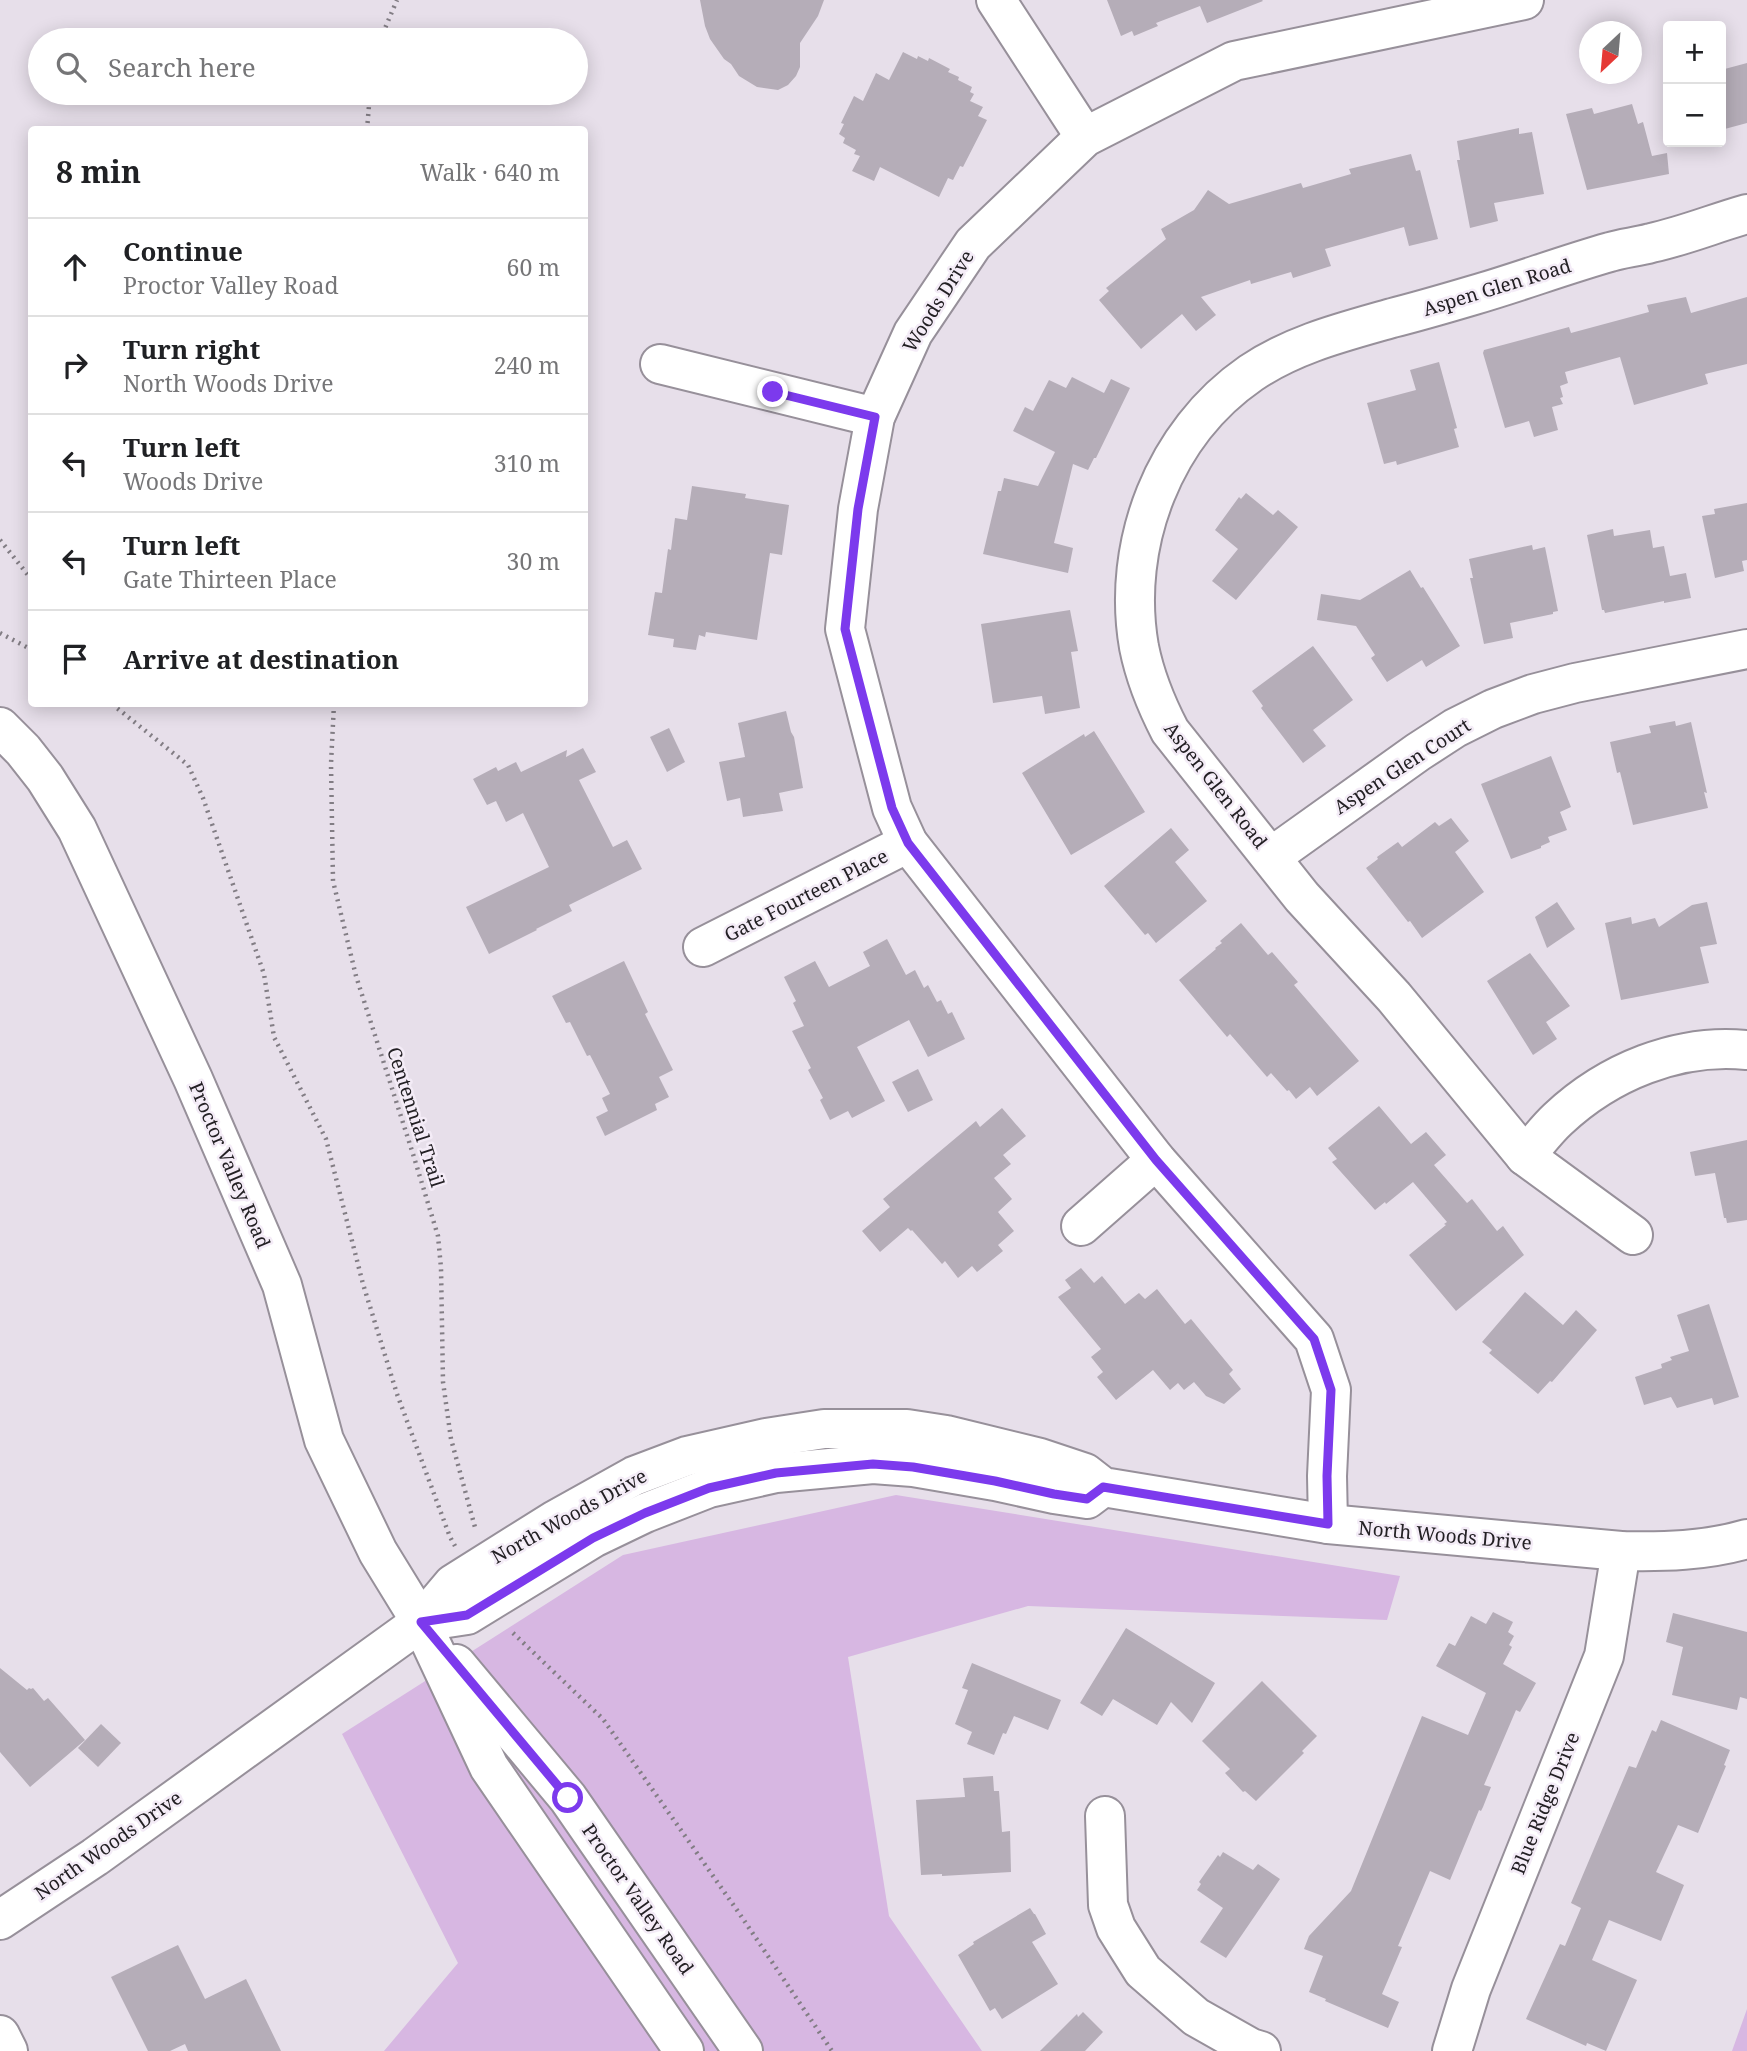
<!DOCTYPE html>
<meta charset="utf-8">
<style>
:root{--surface:#fff;--page:#f6f6f6;--text:#202124;--muted:#757577;--line:#e0e0e0}
body{margin:0;font-family:"Noto Serif",serif;background:var(--page);color:var(--text)}
.controls{position:absolute;right:21px;top:21px;display:grid;overflow:hidden;border-radius:7px;box-shadow:0 4px 18px #0003}
.controls button{width:63px;height:63px;display:grid;place-items:center;padding:0;border:0;border-bottom:2px solid var(--line);background:var(--surface);color:var(--text);font:35px sans-serif}
.compass{position:absolute;left:1579px;top:21px;width:63px;height:63px;border-radius:50%;background:var(--surface);box-shadow:0 4px 18px #0003;rotate:206deg}
.stop{position:absolute;width:21px;height:21px;margin:-16px;border:5px solid #7c3aed;border-radius:50%;background:#fff}
.stop.end{background:#7c3aed;border-color:#fff;box-shadow:0 2px 7px #0008}
.list{margin:0;padding:0;list-style:none}
h2{display:flex;justify-content:space-between;align-items:center;height:91px;margin:0;padding:0 28px;font-size:30px}
h2 small{font-size:23px;font-weight:400;color:var(--muted)}
.list li{display:grid;grid-template-columns:46px 1fr auto;gap:21px;align-items:center;box-sizing:border-box;height:98px;padding:0 28px;border-top:2px solid var(--line)}
.list b{display:block;font-size:26px;white-space:nowrap}
.list p{margin:0;font-size:23px;white-space:nowrap;color:var(--muted)}
.list em{font-size:23px;font-style:normal;color:var(--muted)}
.icon{flex:none;width:38px;height:38px;fill:none;stroke:currentColor;stroke-width:2;stroke-linecap:round;stroke-linejoin:round}
.map{position:relative;flex:none;width:1747px;height:2051px;overflow:hidden}
.search{position:absolute;background:var(--surface);box-shadow:0 4px 18px #0003;left:28px;top:28px;width:560px;height:77px;display:flex;align-items:center;gap:18px;box-sizing:border-box;padding:0 24px;border-radius:38px;color:var(--muted);font-size:26px}
.panel{position:absolute;background:var(--surface);box-shadow:0 4px 18px #0003;left:28px;top:126px;width:560px;height:581px;border-radius:7px}
.map>svg:first-child{display:block}
</style>
<div class="map">
<svg width="1747" height="2051" viewBox="0 0 1747 2051">
<rect width="100%" height="100%" fill="#e7dfea"/>
<g fill="#d7b7e2">
<polygon points="896,1495 1400,1576 1387,1620 1028,1606 848,1657 889,1916 982,2051 384,2051 458,1963 342,1734 623,1555"/>
<polygon points="1747,2009 1747,2051 1732,2051"/>
</g>
<g fill="#b5adb8">
<polygon points="700,0 824,0 818,16 800,43 800,67 796,76 788,85 778,90 757,87 739,76 731,64 724,59 710,39 705,26"/>
<polygon points="1107,0 1262,0 1263,1 1207,23 1200,6 1156,23 1158,26 1134,36 1132,31 1121,36"/>
<polygon points="903,52 917,59 918,56 928,61 929,58 950,69 948,72 959,77 958,80 972,87 970,92 974,94 970,101 983,107 978,116 987,120 963,167 960,166 953,180 948,178 939,197 880,167 874,181 852,171 860,156 854,154 856,150 843,143 845,138 839,134 844,124 841,123 854,96 863,101 876,73 889,80"/>
<polygon points="1747,63 1747,123 1721,130 1721,70"/>
<polygon points="1632,104 1638,124 1643,122 1652,156 1667,153 1669,174 1587,190 1566,114 1592,108 1594,114"/>
<polygon points="1519,128 1519,134 1532,132 1544,194 1494,203 1498,221 1470,228 1457,160 1460,160 1457,141"/>
<polygon points="1411,154 1416,171 1420,170 1438,239 1409,246 1404,227 1325,249 1331,266 1293,278 1291,272 1251,284 1250,280 1201,297 1216,315 1196,331 1182,314 1141,349 1099,300 1109,291 1106,288 1166,239 1161,229 1194,210 1208,190 1229,204 1301,183 1303,188 1351,174 1349,169"/>
<polygon points="1686,297 1691,313 1747,297 1747,364 1705,374 1708,384 1634,405 1620,357 1565,372 1568,383 1560,386 1563,397 1560,398 1563,404 1552,407 1558,430 1534,437 1529,421 1505,428 1483,353 1484,350 1569,327 1571,333 1649,312 1647,305"/>
<polygon points="1439,362 1457,428 1454,429 1459,447 1397,465 1396,461 1384,464 1367,403 1416,390 1410,370"/>
<polygon points="1072,377 1104,393 1111,379 1130,388 1096,458 1094,458 1088,470 1073,464 1054,543 1073,548 1068,573 983,554 998,491 1001,491 1004,478 1038,486 1055,452 1013,431 1025,407 1033,411 1049,380 1066,388"/>
<polygon points="692,486 746,494 745,498 789,505 782,555 770,553 757,640 706,632 705,637 699,635 696,650 673,647 674,639 648,635 655,592 662,593 668,549 671,550 675,518 687,520"/>
<polygon points="1246,493 1273,515 1278,510 1298,527 1236,600 1212,581 1238,549 1215,530 1239,497 1241,499"/>
<polygon points="1747,503 1747,560 1742,561 1744,571 1715,578 1702,516 1715,514 1714,509"/>
<polygon points="1613,529 1614,536 1650,530 1653,548 1664,546 1670,576 1686,573 1691,598 1664,603 1664,601 1605,613 1604,610 1602,610 1587,535"/>
<polygon points="1532,545 1533,550 1545,547 1558,611 1553,612 1553,614 1510,623 1513,638 1484,644 1470,578 1473,578 1469,559"/>
<polygon points="1410,570 1421,588 1423,587 1460,646 1426,667 1422,660 1387,682 1371,658 1375,655 1356,626 1317,620 1321,594 1360,600"/>
<polygon points="1070,610 1078,651 1071,652 1080,708 1045,714 1042,696 993,703 981,624"/>
<polygon points="1313,646 1353,700 1313,730 1326,746 1303,763 1261,708 1263,706 1252,691"/>
<polygon points="786,711 791,732 794,737 803,788 779,793 783,811 743,817 740,798 727,801 719,762 745,757 738,723"/>
<polygon points="1675,721 1676,726 1691,722 1707,793 1704,792 1708,808 1633,825 1620,772 1617,773 1610,742 1651,733 1649,726"/>
<polygon points="669,728 685,762 667,772 650,737"/>
<polygon points="1094,731 1145,812 1071,855 1022,773 1084,734 1085,737"/>
<polygon points="583,748 596,772 579,780 613,847 627,840 642,869 569,905 572,911 536,929 537,930 489,954 466,907 549,867 523,813 506,822 496,801 487,805 473,779 496,767 498,771 516,762 521,772 567,750 566,757"/>
<polygon points="1551,756 1571,807 1560,812 1567,830 1548,837 1550,842 1541,846 1541,848 1511,859 1481,784"/>
<polygon points="1451,818 1469,841 1455,852 1484,892 1422,938 1410,921 1408,922 1366,868 1378,859 1377,857 1398,842 1402,847 1435,822 1439,826"/>
<polygon points="1171,828 1189,850 1175,862 1207,901 1156,943 1148,933 1145,935 1104,886"/>
<polygon points="1557,902 1575,929 1547,948 1535,917"/>
<polygon points="1707,902 1717,944 1700,947 1709,983 1621,1000 1605,923 1631,917 1632,924 1655,918 1659,927 1692,905"/>
<polygon points="1241,923 1268,955 1272,952 1298,982 1294,985 1359,1061 1317,1096 1310,1087 1296,1099 1289,1090 1287,1091 1271,1073 1267,1077 1230,1034 1227,1037 1179,980 1216,949 1215,948 1222,943 1220,941"/>
<polygon points="887,939 906,975 915,970 924,988 928,985 937,1002 941,1000 948,1014 952,1012 965,1039 928,1057 909,1020 857,1047 885,1101 852,1118 848,1111 830,1120 820,1100 823,1098 808,1070 811,1068 792,1031 804,1026 793,1003 796,1001 784,977 815,961 829,987 870,966 863,952"/>
<polygon points="1530,953 1570,1006 1546,1022 1557,1039 1533,1055 1487,981"/>
<polygon points="624,961 648,1012 645,1014 673,1070 659,1077 669,1097 655,1104 657,1110 605,1136 596,1117 608,1111 602,1098 610,1094 590,1055 587,1056 570,1022 566,1023 552,996"/>
<polygon points="918,1069 933,1100 908,1112 892,1082"/>
<polygon points="1379,1106 1411,1144 1426,1132 1446,1155 1434,1165 1467,1203 1472,1199 1497,1231 1503,1226 1524,1255 1456,1311 1409,1255 1446,1225 1444,1224 1447,1222 1413,1182 1386,1204 1385,1202 1375,1210 1332,1162 1337,1159 1328,1148"/>
<polygon points="1002,1108 1026,1136 1003,1155 1011,1164 994,1178 1012,1199 998,1212 1014,1231 998,1245 1003,1251 977,1272 972,1266 958,1278 945,1261 942,1264 912,1230 911,1231 908,1228 880,1252 862,1231 890,1207 883,1199 976,1121 980,1127"/>
<polygon points="1747,1140 1747,1220 1727,1223 1726,1218 1724,1218 1715,1173 1695,1176 1690,1152"/>
<polygon points="1081,1268 1094,1283 1102,1276 1125,1304 1139,1293 1145,1299 1157,1289 1185,1324 1191,1319 1233,1370 1229,1374 1241,1389 1224,1404 1206,1396 1194,1382 1184,1390 1178,1383 1170,1390 1153,1370 1116,1400 1097,1377 1103,1372 1091,1357 1101,1349 1058,1297 1071,1288 1065,1280"/>
<polygon points="1525,1292 1563,1325 1576,1310 1597,1330 1552,1382 1550,1381 1538,1394 1489,1353 1492,1350 1482,1342"/>
<polygon points="1709,1304 1739,1397 1714,1405 1712,1398 1677,1408 1671,1397 1644,1405 1635,1377 1662,1368 1661,1364 1672,1360 1670,1357 1689,1351 1677,1315"/>
<polygon points="1493,1612 1513,1622 1508,1632 1514,1636 1509,1645 1512,1647 1503,1664 1536,1683 1520,1712 1516,1710 1484,1785 1491,1787 1483,1807 1481,1811 1479,1810 1450,1880 1430,1871 1398,1946 1402,1947 1382,1994 1399,2002 1388,2028 1325,2001 1326,1999 1309,1992 1323,1956 1304,1949 1309,1936 1351,1891 1422,1716 1468,1735 1486,1693 1436,1666 1449,1643 1455,1646 1471,1616 1486,1624"/>
<polygon points="1673,1613 1747,1632 1747,1699 1740,1697 1737,1710 1672,1695 1683,1647 1666,1642"/>
<polygon points="1126,1628 1215,1683 1192,1723 1171,1702 1157,1725 1113,1699 1102,1716 1080,1703"/>
<polygon points="972,1663 1061,1700 1048,1730 1014,1716 1006,1734 1003,1733 994,1755 967,1744 972,1732 955,1724 968,1690 962,1688"/>
<polygon points="0,1668 27,1690 29,1688 31,1689 33,1688 44,1701 48,1698 85,1740 30,1787 0,1752"/>
<polygon points="1262,1681 1317,1736 1302,1751 1304,1753 1256,1801 1245,1791 1243,1792 1225,1773 1230,1769 1202,1741"/>
<polygon points="1661,1720 1730,1750 1724,1765 1726,1766 1698,1833 1678,1825 1656,1872 1684,1885 1661,1941 1609,1920 1592,1960 1637,1980 1606,2051 1587,2043 1586,2046 1526,2019 1560,1944 1565,1946 1581,1908 1571,1903 1629,1766 1636,1768 1652,1730 1656,1732"/>
<polygon points="101,1724 121,1743 98,1767 78,1748"/>
<polygon points="993,1776 994,1791 999,1791 1002,1832 1010,1831 1011,1872 942,1876 942,1874 921,1875 916,1800 965,1797 963,1778"/>
<polygon points="1223,1852 1253,1870 1258,1864 1280,1879 1226,1958 1200,1942 1223,1908 1197,1890 1201,1884 1199,1882 1218,1855 1220,1857"/>
<polygon points="1030,1908 1034,1914 1035,1914 1046,1934 1032,1942 1058,1984 1002,2019 995,2008 990,2011 958,1955 974,1944 973,1942"/>
<polygon points="178,1945 205,1999 246,1979 281,2051 188,2051 185,2044 170,2051 148,2051 111,1977"/>
<polygon points="1083,2012 1103,2032 1085,2051 1040,2051 1077,2014 1078,2017"/>
</g>
<g fill="none" stroke-linecap="round" stroke-linejoin="round">
<g stroke="#97909a" stroke-width="42">
<g id="minor">
<polyline points="996,0 1085,137"/>
<polyline points="660,364 875,417"/>
<polyline points="0,727 23,750 45,778 77,829 193,1079 282,1285 324,1440 378,1552 421,1622 489,1767 684,2051"/>
<polyline points="1271,857 1418,752 1455,728 1493,709 1533,694 1575,683 1747,649"/>
<polyline points="703,947 908,843"/>
<path d="M1525,1156C1536,1144 1546,1130 1558,1119C1608,1072 1678,1043 1747,1050"/>
<polyline points="1081,1226 1156,1160"/>
<path d="M1633,1235L1525,1156L1394,997L1302,897L1170,731C1156,704 1145,677 1139,647C1121,544 1164,433 1251,373C1294,344 1343,332 1392,318C1420,311 1447,303 1474,295C1519,282 1564,265 1610,252C1623,248 1637,247 1651,243C1684,236 1715,223 1747,214"/>
<polyline points="1328,1524 1327,1476 1331,1390 1314,1339 1156,1160 908,843 892,808 845,629 858,509 875,417 913,333 973,244 1085,137 1234,61 1524,0"/>
<polyline points="421,1622 467,1615 593,1538 645,1513 709,1488 776,1473 873,1464 913,1467 995,1481 1054,1494 1087,1499 1103,1487"/>
<polyline points="456,1664 568,1798 743,2051"/>
<polyline points="1105,1816 1108,1905 1116,1928 1143,1971 1196,2017 1251,2048 1261,2051"/>
<path d="M0,1920L95,1857L421,1622L453,1584L555,1520L634,1476L687,1456L766,1438L824,1429H907L946,1435L1040,1458L1085,1473L1103,1487L1328,1524L1621,1551C1663,1552 1706,1551 1747,1539"/>
<polyline points="0,2035 8,2051"/>
<polyline points="1452,2051 1471,1989 1604,1656 1621,1551"/>
</g>
</g>
<g stroke="#827d84" stroke-width="4.5" stroke-dasharray="2 5" stroke-linecap="butt">
<polyline points="380,40 397,0"/>
<polyline points="367,130 370,93"/>
<polyline points="0,540 32,580"/>
<polyline points="0,633 32,650"/>
<polyline points="112,704 188,765 203,798 264,974 274,1037 326,1139 363,1284 397,1394 450,1537 455,1546"/>
<polyline points="334,704 331,764 333,881 356,976 413,1154 438,1236 441,1268 443,1382 451,1439 476,1531"/>
<polyline points="513,1633 603,1719 739,1913 832,2051"/>
</g>
<use href="#minor" stroke="#fff" stroke-width="38"/>
</g>
<g fill="none" stroke-linecap="round" stroke-linejoin="round">
<polyline stroke="#7c3aed" stroke-width="9" points="568,1798 421,1622 467,1615 593,1538 645,1513 709,1488 776,1473 873,1464 913,1467 995,1481 1054,1494 1087,1499 1103,1487 1328,1524 1327,1476 1331,1390 1314,1339 1156,1160 908,843 892,808 845,629 858,509 875,417 773,392"/>
</g>
<g text-anchor="middle" dominant-baseline="central" stroke-width="5" stroke-linejoin="round" paint-order="stroke">
<g font-size="19" fill="#232024" stroke="#f4ecf7">
<text transform="translate(1497 287) rotate(-17)">Aspen Glen Road</text>
<text transform="translate(938 301) rotate(-58)">Woods Drive</text>
<text transform="translate(1402 766) rotate(-33)">Aspen Glen Court</text>
<text transform="translate(1216 785) rotate(52)">Aspen Glen Road</text>
<text transform="translate(806 895) rotate(-27)">Gate Fourteen Place</text>
<text transform="translate(416 1117) rotate(72)">Centennial Trail</text>
<text transform="translate(230 1165) rotate(67)">Proctor Valley Road</text>
<text transform="translate(569 1516) rotate(-29)">North Woods Drive</text>
<text transform="translate(1445 1535) rotate(5)">North Woods Drive</text>
<text transform="translate(1545 1803) rotate(-68)">Blue Ridge Drive</text>
<text transform="translate(108 1845) rotate(-35)">North Woods Drive</text>
<text transform="translate(638 1899) rotate(55)">Proctor Valley Road</text>
</g>
</g>
</svg>
<div class="controls">
<button>+</button>
<button>−</button>
</div>
<svg class="compass" viewBox="-18 -18 36 36"><path d="M0-13l5 13h-10z" fill="#e53935"/><path d="M0 13l5-13h-10z" fill="#757577"/></svg>
<div class="stop" style="left:568px;top:1798px"></div>
<div class="stop end" style="left:773px;top:392px"></div>
<div class="search"><svg class="icon" aria-label="search" viewBox="0 0 24 24"><circle cx="10" cy="10" r="6"/><path d="M15 15l6 6"/></svg>Search here</div>
<section class="panel">
<h2>8 min<small>Walk · 640 m</small></h2>
<ul class="list">
<li><svg class="icon" aria-label="ahead" viewBox="0 0 24 24"><path d="M12 20V5M6 11l6-6 6 6"/></svg><div><b>Continue</b><p>Proctor Valley Road</p></div><em>60 m</em></li>
<li><svg class="icon" aria-label="right" viewBox="0 0 24 24"><path d="M7 20v-9h11M14 6l5 5-5 5"/></svg><div><b>Turn right</b><p>North Woods Drive</p></div><em>240 m</em></li>
<li><svg class="icon" aria-label="left" viewBox="0 0 24 24"><path d="M17 20v-9H6M10 6l-5 5 5 5"/></svg><div><b>Turn left</b><p>Woods Drive</p></div><em>310 m</em></li>
<li><svg class="icon" aria-label="left" viewBox="0 0 24 24"><path d="M17 20v-9H6M10 6l-5 5 5 5"/></svg><div><b>Turn left</b><p>Gate Thirteen Place</p></div><em>30 m</em></li>
<li><svg class="icon" aria-label="arrive" viewBox="0 0 24 24"><path d="M6 21V4h12l-3 4 3 4H6"/></svg><div><b>Arrive at destination</b></div></li>
</ul>
</section>
</div>
